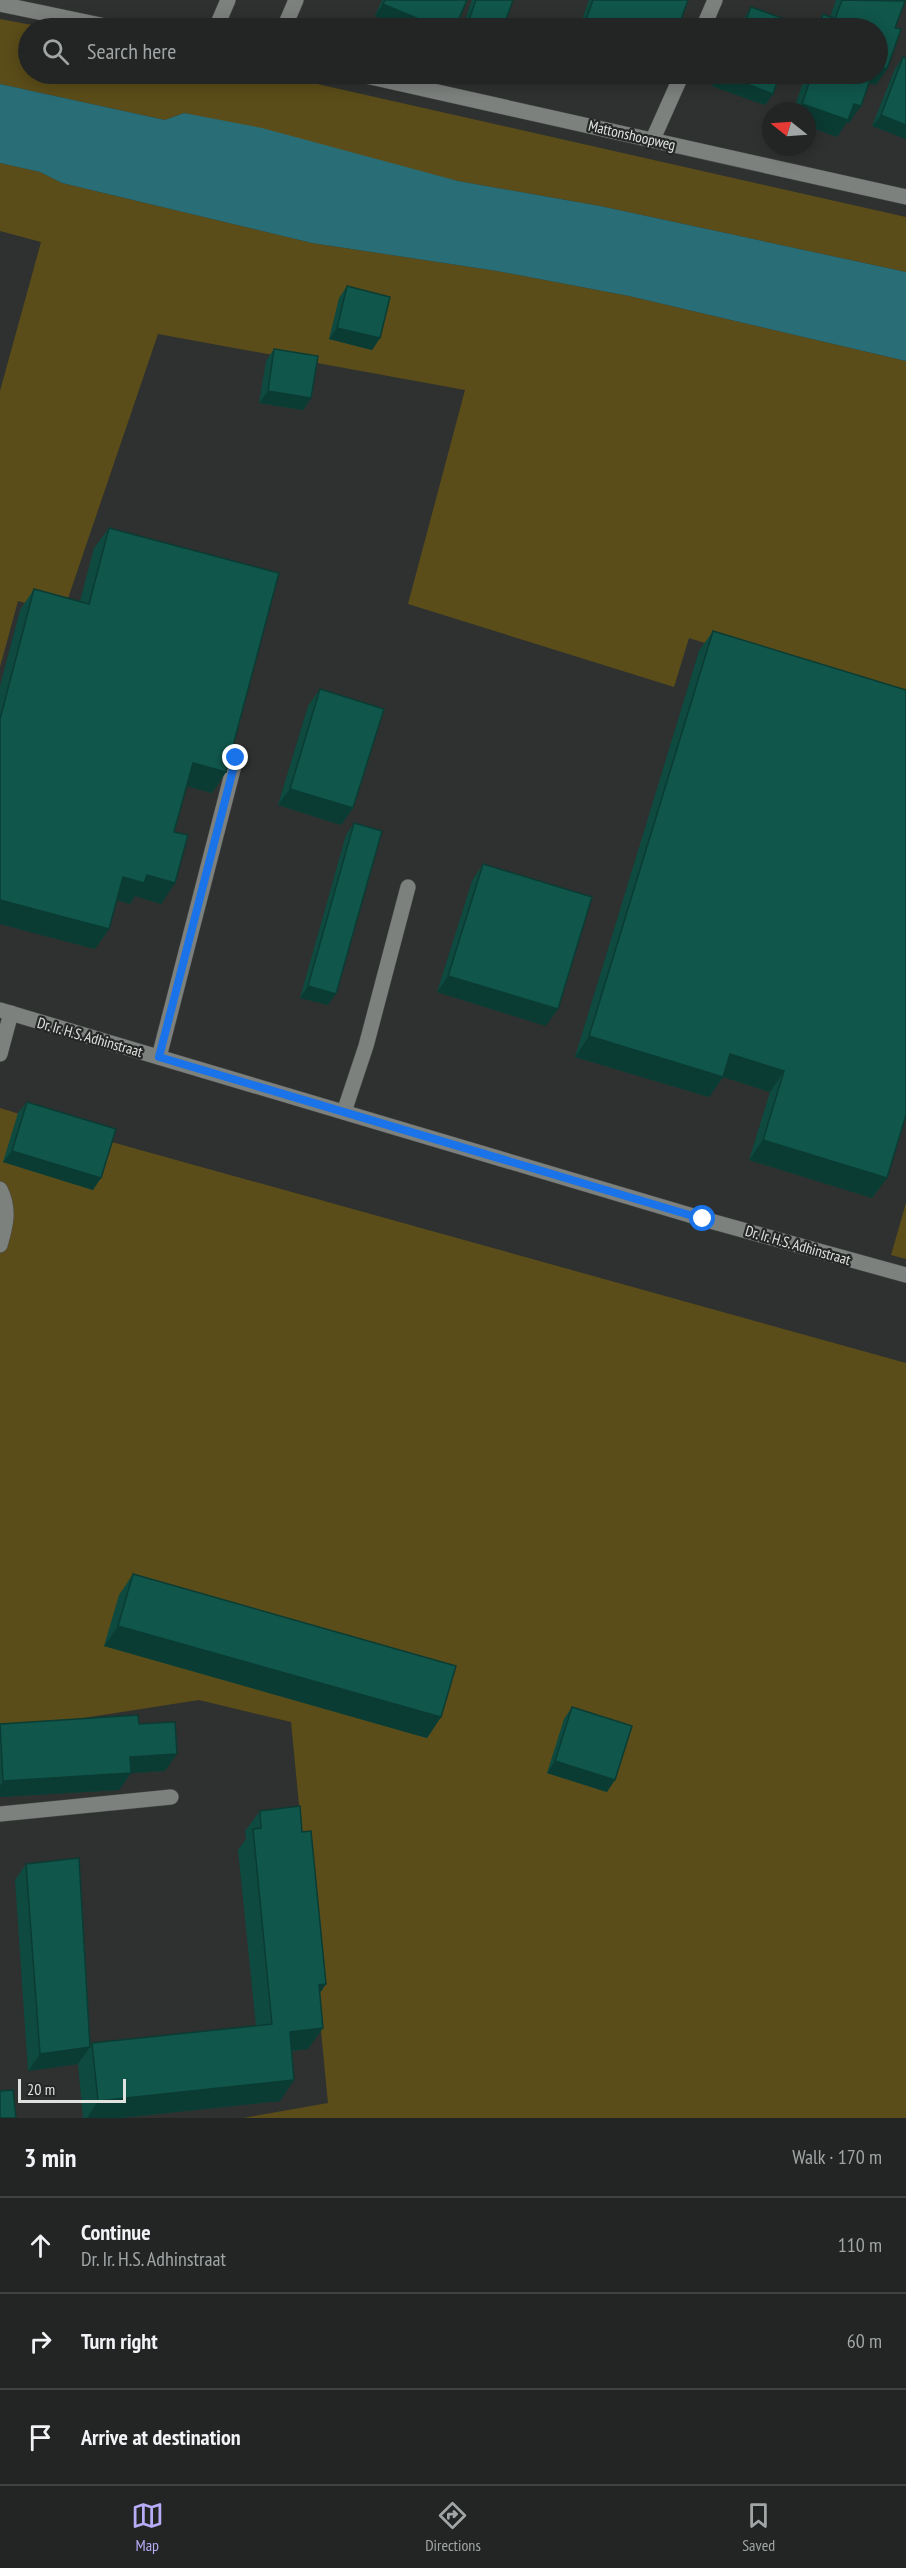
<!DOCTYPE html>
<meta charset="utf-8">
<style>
:root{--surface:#222523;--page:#2a2d2b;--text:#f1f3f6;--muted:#a2a5a6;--line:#3f4241;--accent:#b8abf7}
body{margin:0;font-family:"PT Sans Narrow",sans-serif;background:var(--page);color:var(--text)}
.compass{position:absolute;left:762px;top:102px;width:54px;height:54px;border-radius:50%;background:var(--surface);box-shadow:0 3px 15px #0003;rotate:287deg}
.scale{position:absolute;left:18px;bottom:15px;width:108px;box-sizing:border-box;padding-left:6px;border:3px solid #e0e2e0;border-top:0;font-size:16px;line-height:21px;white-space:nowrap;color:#e0e2e0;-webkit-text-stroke:4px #242725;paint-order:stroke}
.stop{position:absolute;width:18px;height:18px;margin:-14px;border:4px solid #1a73e8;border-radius:50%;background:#fff}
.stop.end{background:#1a73e8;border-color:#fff;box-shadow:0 2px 6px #0008}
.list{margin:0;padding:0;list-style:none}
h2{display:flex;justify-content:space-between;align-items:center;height:78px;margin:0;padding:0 24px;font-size:26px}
h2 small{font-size:20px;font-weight:400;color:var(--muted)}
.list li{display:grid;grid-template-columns:39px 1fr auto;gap:18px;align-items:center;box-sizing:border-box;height:96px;padding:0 24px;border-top:2px solid var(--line)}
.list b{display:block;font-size:22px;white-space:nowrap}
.list p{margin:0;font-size:20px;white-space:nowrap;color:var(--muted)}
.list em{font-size:20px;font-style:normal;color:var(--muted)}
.icon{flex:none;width:33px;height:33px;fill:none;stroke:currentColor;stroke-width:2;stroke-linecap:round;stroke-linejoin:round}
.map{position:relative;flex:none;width:906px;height:2118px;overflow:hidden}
.search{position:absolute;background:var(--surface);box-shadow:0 3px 15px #0003;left:18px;right:18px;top:18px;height:66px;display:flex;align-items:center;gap:15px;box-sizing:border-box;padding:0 21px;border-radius:33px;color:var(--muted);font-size:22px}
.sheet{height:366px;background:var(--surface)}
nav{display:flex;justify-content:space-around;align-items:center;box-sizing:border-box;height:84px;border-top:2px solid var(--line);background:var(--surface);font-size:16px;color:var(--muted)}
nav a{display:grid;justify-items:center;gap:3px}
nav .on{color:var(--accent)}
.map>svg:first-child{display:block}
</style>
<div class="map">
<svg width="906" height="2118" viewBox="0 0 906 2118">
<rect width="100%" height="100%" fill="#2e312f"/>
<g fill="#5b4d19">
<polygon points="0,19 48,28 28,28 28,74 273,74 906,217 906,272 600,206 458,181 184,113 165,120 0,84"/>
<polygon points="0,163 40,172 62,183 312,243 497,271 629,296 906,361 906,706 689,638 674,687 408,604 465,390 158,334 63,613 18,601 0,667 0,391 41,242 0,231"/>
<polygon points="0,1108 108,1141 906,1363 906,2118 243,2118 328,2103 291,1722 199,1700 0,1731"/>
<polygon points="906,1203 906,1259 891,1255"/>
</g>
<polygon fill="#296d76" points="0,84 165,120 184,113 262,128 458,181 600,206 906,272 906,361 629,296 497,271 312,243 62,183 40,172 0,163"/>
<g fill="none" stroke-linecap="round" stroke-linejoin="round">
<g stroke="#4b4d4b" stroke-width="16">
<g id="minor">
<polyline points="0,4 115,28"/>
<polyline points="216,28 228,0"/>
<polyline points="284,28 296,0"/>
<polyline points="703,28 715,0"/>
<polyline points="357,74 906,197"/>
<polyline points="653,139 682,74"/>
<polyline points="0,1010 703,1219 906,1275"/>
<polyline points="0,1054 11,1013"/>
<polyline points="159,1057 236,758"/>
<polyline points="344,1112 366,1046 408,887"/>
<path d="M0,1189C10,1209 6,1225 0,1245"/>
<polyline points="0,1814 171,1797"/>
</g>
</g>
<use href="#minor" stroke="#7d817e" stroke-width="15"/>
</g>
<g fill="#0e4a40">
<polygon points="382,0 467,0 455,28 404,28 375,16"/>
<polygon points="472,0 513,0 503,28 462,28"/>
<polygon points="589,0 688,0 678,28 579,28"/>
<polygon points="836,0 903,0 895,28 887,69 876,85 869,83 849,123 847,122 837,137 807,126 807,111 793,111 806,74 878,74 878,28 813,28 823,14 830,17"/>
<polygon points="751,7 791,28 735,28 740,21 742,22"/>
<polygon points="903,57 906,139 872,126 895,69"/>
<polygon points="717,74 780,74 773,94 765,105 712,86"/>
<polygon points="347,286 380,338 372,350 329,339 339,298"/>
<polygon points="274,349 311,398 303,410 259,403 266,361"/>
<polygon points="109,528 226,772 212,793 187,786 174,832 175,883 161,904 135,896 130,904 117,900 109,929 95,949 0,924 0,686 20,610 34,589 80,601 94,548"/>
<polygon points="713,631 887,1178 872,1198 749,1160 770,1092 723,1077 709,1097 575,1057 699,651"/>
<polygon points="320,689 353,808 341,825 278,805 308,706"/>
<polygon points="354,823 328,1005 300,998 346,835"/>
<polygon points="483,864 546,1026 437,992 472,881"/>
<polygon points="27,1102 93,1190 3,1162 18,1113"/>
<polygon points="133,1574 441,1717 427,1738 104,1646 119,1595"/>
<polygon points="572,1707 607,1792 547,1773 564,1719"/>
<polygon points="0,1724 139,1724 165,1771 131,1773 119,1790 0,1797"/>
<polygon points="260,1811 319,1994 323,2028 308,2049 292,2051 294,2080 280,2101 120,2118 83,2118 78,2064 28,2071 15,1880 26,1864 90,2047 92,2043 256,2026 238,1850 246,1839 245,1831"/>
</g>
<g fill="#0b3c34">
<polygon points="383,4 440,28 404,28 375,16"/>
<polygon points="878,65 887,69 876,85 864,81 869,74 878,74"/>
<polygon points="720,74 773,94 765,105 712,86"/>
<polygon points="802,104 854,104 861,106 849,123 847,122 837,137 807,126 807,111 797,111"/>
<polygon points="881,115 906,125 906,139 872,126"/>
<polygon points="337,328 380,338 372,350 329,339"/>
<polygon points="268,391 311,398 303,410 259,403"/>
<polygon points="193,763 226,772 212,793 178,784"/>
<polygon points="290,789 353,808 341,825 278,805"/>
<polygon points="147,875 175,883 161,904 135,896 130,904 108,898 123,877"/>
<polygon points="0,900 109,929 95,949 0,924"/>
<polygon points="448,976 558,1009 546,1026 437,992"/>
<polygon points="308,986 336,994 328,1005 300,998"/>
<polygon points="589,1036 730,1054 784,1071 770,1092 723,1077 709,1097 575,1057"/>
<polygon points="763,1140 887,1178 872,1198 749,1160"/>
<polygon points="12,1151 101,1178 93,1190 3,1162"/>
<polygon points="118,1626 441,1717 427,1738 104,1646"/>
<polygon points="177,1754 165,1771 119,1774 130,1757"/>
<polygon points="555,1761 615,1780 607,1792 547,1773"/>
<polygon points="131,1773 119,1790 0,1797 0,1786 3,1781"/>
<polygon points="326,1984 312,2005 319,1985"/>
<polygon points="323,2028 308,2049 275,2052 290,2032"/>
<polygon points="90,2047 78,2064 28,2071 40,2054"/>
<polygon points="294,2080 280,2101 120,2118 87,2118 98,2101"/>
</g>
<g fill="#10564b" stroke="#0b3c34" stroke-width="1.5">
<polygon points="385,0 467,0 455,28 440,28 383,4"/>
<polygon points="476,0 513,0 503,28 466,28"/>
<polygon points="593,0 688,0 678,28 583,28"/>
<polygon points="842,0 905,1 895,28 901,29 887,69 878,65 878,28 818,28 823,14 835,19"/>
<polygon points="751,7 793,22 791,28 737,28 740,21 745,23"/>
<polygon points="903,57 906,58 906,125 881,115"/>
<polygon points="720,74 780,74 773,94"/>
<polygon points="812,74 872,74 861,106 854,104 848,120 802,104"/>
<polygon points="347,286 390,297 380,338 337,328"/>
<polygon points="274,349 318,356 311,398 268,391"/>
<polygon points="109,528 279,573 226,772 193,763 174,832 188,835 175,883 147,875 144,883 123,877 109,929 0,900 0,719 34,589 89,604"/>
<polygon points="713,631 906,690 906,1115 887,1178 763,1140 784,1071 730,1054 723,1077 589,1036"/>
<polygon points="320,689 384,709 353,808 290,789"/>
<polygon points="354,823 382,831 336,994 308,986"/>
<polygon points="483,864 592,897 558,1009 448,976"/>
<polygon points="27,1102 116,1129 101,1178 12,1151"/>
<polygon points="133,1574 456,1666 441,1717 118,1626"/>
<polygon points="572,1707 632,1726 615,1780 555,1761"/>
<polygon points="138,1715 139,1724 175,1722 177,1754 130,1757 131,1773 3,1781 0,1724"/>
<polygon points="300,1806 302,1832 311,1831 326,1984 319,1985 323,2028 290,2032 294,2080 98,2101 92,2043 272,2024 253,1829 261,1828 260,1811"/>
<polygon points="79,1858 90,2047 40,2054 26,1864"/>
<polygon points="13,2090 16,2118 0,2118 0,2091"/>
</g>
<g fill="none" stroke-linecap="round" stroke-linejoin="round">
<polyline stroke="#1a73e8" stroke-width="8" points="236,758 159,1057 703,1219"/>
</g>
<g text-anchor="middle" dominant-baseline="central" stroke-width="4.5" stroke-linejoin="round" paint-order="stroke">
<g font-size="15" fill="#e0e2e0" stroke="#242725">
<text transform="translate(632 135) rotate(13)">Mattonshoopweg</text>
<text transform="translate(90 1037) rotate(16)">Dr. Ir. H.S. Adhinstraat</text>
<text transform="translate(798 1245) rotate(16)">Dr. Ir. H.S. Adhinstraat</text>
</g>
</g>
</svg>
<svg class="compass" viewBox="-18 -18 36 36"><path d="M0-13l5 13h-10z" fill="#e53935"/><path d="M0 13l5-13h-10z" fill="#a2a5a6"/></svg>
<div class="scale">20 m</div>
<div class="stop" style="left:703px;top:1219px"></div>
<div class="stop end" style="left:236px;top:758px"></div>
<div class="search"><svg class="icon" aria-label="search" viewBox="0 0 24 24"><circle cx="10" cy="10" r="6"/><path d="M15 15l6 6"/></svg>Search here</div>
</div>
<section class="sheet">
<h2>3 min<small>Walk · 170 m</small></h2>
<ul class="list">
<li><svg class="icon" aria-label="ahead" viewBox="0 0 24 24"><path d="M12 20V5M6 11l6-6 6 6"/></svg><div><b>Continue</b><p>Dr. Ir. H.S. Adhinstraat</p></div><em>110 m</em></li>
<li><svg class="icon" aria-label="right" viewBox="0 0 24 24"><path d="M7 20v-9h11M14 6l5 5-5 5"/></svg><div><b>Turn right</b></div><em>60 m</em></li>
<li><svg class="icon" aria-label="arrive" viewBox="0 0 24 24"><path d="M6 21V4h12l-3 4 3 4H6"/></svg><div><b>Arrive at destination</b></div></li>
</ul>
</section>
<nav>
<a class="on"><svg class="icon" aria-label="map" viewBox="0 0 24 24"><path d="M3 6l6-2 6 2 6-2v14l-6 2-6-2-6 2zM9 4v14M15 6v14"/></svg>Map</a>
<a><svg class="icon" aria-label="directions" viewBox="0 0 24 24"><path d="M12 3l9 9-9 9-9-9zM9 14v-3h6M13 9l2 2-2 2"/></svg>Directions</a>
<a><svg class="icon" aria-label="saved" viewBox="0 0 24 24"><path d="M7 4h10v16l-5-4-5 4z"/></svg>Saved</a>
</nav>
